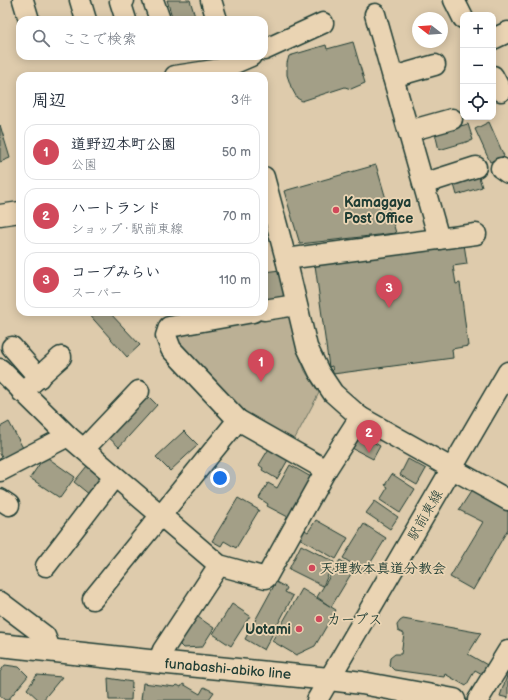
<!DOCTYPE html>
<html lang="ja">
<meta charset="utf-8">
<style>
:root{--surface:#fff;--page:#f6f6f7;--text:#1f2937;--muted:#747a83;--line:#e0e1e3;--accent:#d1495b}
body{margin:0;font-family:"Balsamiq Sans","Klee One",sans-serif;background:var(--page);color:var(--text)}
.controls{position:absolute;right:12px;top:12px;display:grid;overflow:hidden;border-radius:8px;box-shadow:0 2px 10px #0003}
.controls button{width:36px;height:36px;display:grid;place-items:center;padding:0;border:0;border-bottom:1px solid var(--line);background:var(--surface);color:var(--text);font:20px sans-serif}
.compass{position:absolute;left:412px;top:12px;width:36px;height:36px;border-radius:50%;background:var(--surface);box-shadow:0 2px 10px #0003;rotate:287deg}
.you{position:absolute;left:220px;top:478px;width:14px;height:14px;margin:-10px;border:3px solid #fff;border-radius:50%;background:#1a73e8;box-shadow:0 0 0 6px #1a73e833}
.badge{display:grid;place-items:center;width:26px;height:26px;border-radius:50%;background:var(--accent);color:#fff;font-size:13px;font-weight:700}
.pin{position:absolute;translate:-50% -33px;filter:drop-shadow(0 1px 2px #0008)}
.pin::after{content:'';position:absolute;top:21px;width:14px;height:12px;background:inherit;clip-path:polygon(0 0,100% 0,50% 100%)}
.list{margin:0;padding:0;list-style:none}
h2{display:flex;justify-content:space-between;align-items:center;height:52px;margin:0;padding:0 16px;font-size:17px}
h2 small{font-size:13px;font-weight:400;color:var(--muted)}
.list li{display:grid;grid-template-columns:26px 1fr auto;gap:12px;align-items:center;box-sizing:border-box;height:56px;margin:0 8px 8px;padding:0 8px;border:1px solid var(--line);border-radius:12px}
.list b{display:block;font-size:15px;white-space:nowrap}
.list p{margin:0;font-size:13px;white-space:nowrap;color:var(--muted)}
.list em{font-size:13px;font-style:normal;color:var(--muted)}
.icon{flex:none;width:22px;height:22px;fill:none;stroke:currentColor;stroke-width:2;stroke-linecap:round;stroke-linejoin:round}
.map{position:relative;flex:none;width:508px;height:700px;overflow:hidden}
.search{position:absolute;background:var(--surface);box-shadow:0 2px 10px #0003;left:16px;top:16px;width:252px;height:44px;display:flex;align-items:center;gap:10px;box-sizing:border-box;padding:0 14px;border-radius:12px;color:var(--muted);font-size:15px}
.panel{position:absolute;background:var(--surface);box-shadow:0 2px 10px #0003;left:16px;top:72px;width:252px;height:244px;border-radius:12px}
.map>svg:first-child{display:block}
</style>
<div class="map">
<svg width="508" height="700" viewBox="0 0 508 700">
<rect width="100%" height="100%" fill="#decbac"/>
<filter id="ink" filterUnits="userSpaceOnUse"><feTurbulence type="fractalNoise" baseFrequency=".025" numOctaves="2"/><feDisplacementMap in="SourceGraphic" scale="8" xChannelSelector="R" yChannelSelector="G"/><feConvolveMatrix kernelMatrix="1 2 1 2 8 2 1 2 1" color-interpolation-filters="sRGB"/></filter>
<g filter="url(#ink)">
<polygon fill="#bbb095" stroke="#6d7664" points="284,314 290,318 297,350 305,371 319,393 292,444 242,415 175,346 180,330"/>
<g fill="#a39f87" stroke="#1f3d34">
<polygon points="167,0 190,0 196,20 173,20"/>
<polygon points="353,42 365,83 351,89 345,87 302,101 297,98 291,87 287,75 287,63 289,56 326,45 327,49"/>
<polygon points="489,122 504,156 490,162 475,129"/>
<polygon points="468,124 473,140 439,150 435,133"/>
<polygon points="0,125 10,158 0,162"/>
<polygon points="376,165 396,233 300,244 284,191"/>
<polygon points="478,174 482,187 457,195 453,181"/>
<polygon points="464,244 467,264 453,266 456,284 460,283 468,346 452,349 453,358 333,374 332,366 329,367 315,265"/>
<polygon points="280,270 284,296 264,300 264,272"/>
<polygon points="87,312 109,312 140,345 127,357"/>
<polygon points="145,393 157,405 119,447 107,436"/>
<polygon points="9,422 23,448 3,459 0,454 0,427"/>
<polygon points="184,431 198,445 170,471 156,457"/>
<polygon points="359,434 380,446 373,459 350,447"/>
<polygon points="270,447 289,458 277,479 262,470 263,468 259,465"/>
<polygon points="45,456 75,477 60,498 30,478"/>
<polygon points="408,459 426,469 417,485 400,475"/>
<polygon points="290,465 311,477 288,517 267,506 268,504 259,498 268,483 277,488"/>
<polygon points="87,466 103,479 90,495 74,482"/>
<polygon points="392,474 415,489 400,513 380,500 388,487 385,485"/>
<polygon points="472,490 508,510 508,529 473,590 450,577 483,522 459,510"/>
<polygon points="238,498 259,510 236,548 224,541 221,546 212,541"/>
<polygon points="375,501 398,517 390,529 366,513"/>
<polygon points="316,520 348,538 336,559 299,538 303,529 308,532"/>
<polygon points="364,524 386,538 365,572 343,558"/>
<polygon points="301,545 334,562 323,586 289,569"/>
<polygon points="340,560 354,569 331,607 317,597"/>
<polygon points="276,582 287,588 285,592 293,596 264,650 245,639"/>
<polygon points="302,589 336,610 315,646 296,655 272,641"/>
<polygon points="232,604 250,616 231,646 213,634"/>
<polygon points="195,615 214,628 202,647 183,648 180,645 179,640"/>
<polygon points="403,619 481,633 468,654 489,666 484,675 475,670 466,686 445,674 444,677 394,670 389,665 390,658 395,654 401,654 404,634 398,631 397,625 400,621"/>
<polygon points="5,665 19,667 28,676 8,700 5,700 0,696 0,672"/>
<polygon points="508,673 508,698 500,696"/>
<polygon points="37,675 62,677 43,700 39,700 27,689"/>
<polygon points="108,678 132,682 131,700 109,700"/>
<polygon points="143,683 175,687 177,685 181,687 183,684 200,694 204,687 214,692 209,699 211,700 141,700"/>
</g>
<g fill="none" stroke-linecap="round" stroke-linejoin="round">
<g stroke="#1f3d34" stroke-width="23">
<g id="minor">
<polyline points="23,0 29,20"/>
<polyline points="80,0 86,20"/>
<polyline points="124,0 120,1 126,20"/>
<polyline points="153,0 160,20"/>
<polyline points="211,0 217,20"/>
<polyline points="454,0 463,18"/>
<polyline points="375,14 439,239"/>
<polyline points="493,39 508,32"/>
<polyline points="264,50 323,23"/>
<polyline points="175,76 221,69 251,56"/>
<polyline points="493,76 501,91"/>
<polyline points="393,77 435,65"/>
<polyline points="409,131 452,119"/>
<polyline points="501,168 508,173"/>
<polyline points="264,177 286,259 307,347 319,372 333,393 360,417 508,500"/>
<polyline points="423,184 476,167"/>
<polyline points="0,215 20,212"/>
<polyline points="286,259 476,234"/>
<polyline points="264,310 296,305"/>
<polyline points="253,312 169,327 166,336 171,349 238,420 326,470"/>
<polyline points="12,347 39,378"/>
<polyline points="0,369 68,436 219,565 266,578 326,470 360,417"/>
<polyline points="22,392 61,357"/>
<polyline points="84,449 139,391"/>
<polyline points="0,471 68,436"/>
<polyline points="0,499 9,505"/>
<polyline points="46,566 114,477"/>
<polyline points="93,599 238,420"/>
<polyline points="0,602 45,636 51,651"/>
<polyline points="158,662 163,650 219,565"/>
<polyline points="317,700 508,372"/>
<polyline points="478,700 508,651"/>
</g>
</g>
<g stroke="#1f3d34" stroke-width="25">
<polyline id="major" points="0,645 158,662 329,679 362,683 454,700"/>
</g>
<use href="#minor" stroke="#ead4b3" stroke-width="20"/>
<use href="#major" stroke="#ead4b3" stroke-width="22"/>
</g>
</g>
<g fill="#d1495b" stroke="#ead4b3" stroke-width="1.5">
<circle cx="336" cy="210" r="4"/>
<circle cx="312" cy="568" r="4"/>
<circle cx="319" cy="619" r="4"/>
<circle cx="299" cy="629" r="4"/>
</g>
<g text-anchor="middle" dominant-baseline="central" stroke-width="3.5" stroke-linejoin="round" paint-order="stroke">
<g font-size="14" font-weight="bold" fill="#1f3d34" stroke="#ead4b3" text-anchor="start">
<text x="344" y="202">Kamagaya<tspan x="344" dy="16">Post Office</tspan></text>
<text x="320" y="568">天理教本真道分教会</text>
<text x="327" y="619">カーブス</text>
<text x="291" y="629" text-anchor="end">Uotami</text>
</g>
<g font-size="14" fill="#1f3d34" stroke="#ead4b3">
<text transform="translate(425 515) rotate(-60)">駅前東線</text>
<text transform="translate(228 669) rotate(5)">funabashi-abiko line</text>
</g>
</g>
</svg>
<div class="controls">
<button>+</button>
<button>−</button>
<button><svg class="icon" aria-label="locate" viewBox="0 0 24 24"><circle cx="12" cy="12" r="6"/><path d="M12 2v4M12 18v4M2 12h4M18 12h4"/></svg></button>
</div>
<svg class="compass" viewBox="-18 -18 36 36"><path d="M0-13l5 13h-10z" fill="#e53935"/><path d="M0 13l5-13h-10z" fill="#747a83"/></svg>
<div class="you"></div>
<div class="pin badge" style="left:261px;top:382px">1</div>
<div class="pin badge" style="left:369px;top:453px">2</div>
<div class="pin badge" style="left:389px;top:308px">3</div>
<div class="search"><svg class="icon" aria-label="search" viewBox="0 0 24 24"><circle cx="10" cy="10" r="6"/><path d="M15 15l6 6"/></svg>ここで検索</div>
<section class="panel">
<h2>周辺<small>3件</small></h2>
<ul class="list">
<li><span class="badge">1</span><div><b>道野辺本町公園</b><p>公園</p></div><em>50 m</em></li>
<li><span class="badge">2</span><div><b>ハートランド</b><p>ショップ · 駅前東線</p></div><em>70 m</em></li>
<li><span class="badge">3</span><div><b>コープみらい</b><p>スーパー</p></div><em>110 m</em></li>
</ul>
</section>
</div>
